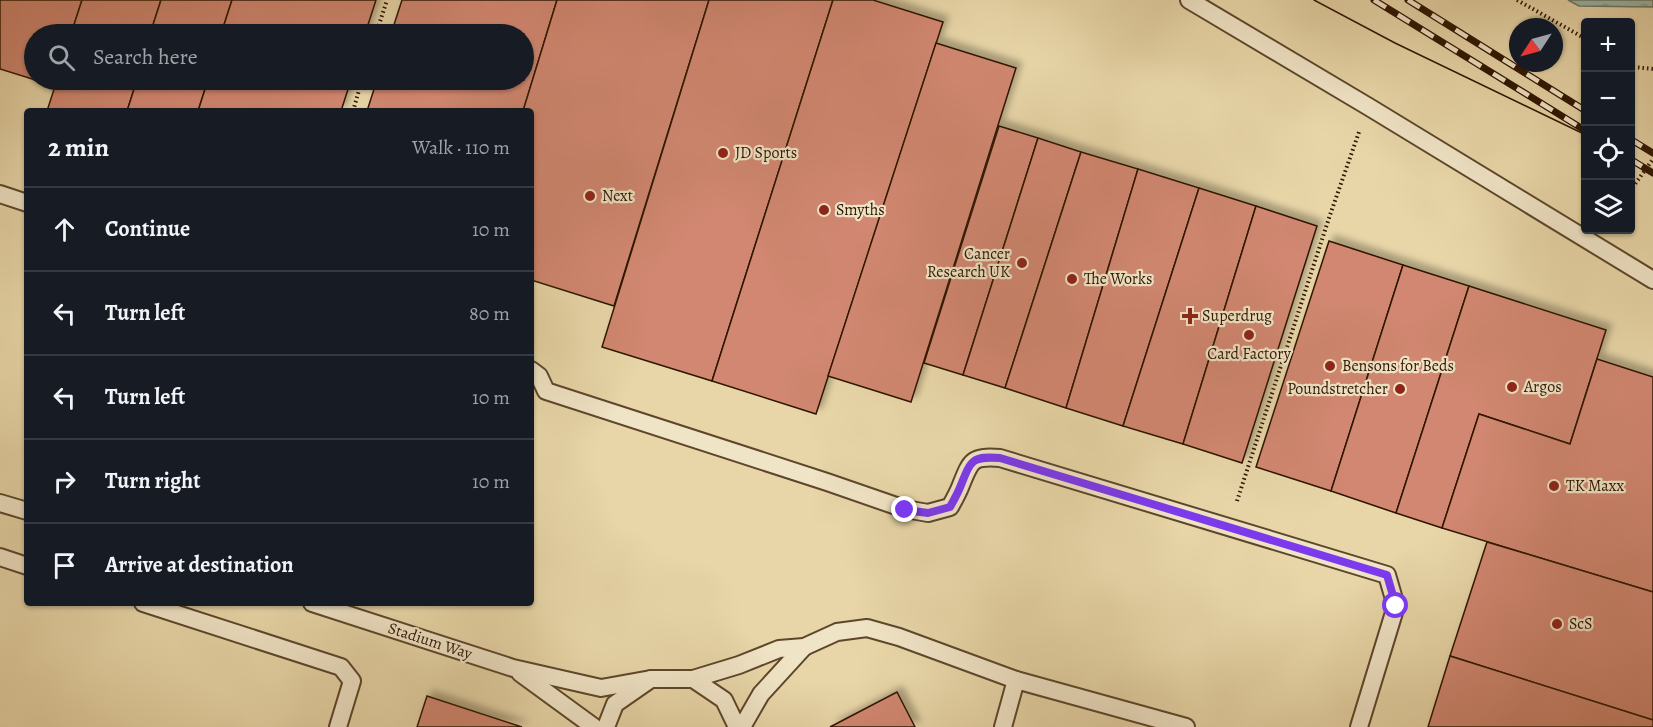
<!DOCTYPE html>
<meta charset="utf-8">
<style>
:root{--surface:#171b24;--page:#20242c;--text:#f1f3f6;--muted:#9ea1a6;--line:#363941}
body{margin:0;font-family:Alegreya,serif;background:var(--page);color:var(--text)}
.controls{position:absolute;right:18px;top:18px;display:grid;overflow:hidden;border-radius:6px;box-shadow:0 2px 4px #0004}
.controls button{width:54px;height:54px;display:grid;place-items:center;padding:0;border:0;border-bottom:2px solid var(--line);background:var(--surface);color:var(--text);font:30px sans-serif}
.compass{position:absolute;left:1509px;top:18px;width:54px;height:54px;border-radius:50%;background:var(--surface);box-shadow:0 2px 4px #0004;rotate:234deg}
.stop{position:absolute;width:18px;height:18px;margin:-14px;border:4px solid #7c3aed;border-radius:50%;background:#fff}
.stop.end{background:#7c3aed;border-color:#fff;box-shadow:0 2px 6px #0008}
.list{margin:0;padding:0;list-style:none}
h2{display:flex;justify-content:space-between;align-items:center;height:78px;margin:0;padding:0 24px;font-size:26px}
h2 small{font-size:20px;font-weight:400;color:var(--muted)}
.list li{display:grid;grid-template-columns:39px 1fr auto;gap:18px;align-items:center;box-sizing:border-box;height:84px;padding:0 24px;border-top:2px solid var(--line)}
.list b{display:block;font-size:22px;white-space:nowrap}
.list em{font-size:20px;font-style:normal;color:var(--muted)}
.icon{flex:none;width:33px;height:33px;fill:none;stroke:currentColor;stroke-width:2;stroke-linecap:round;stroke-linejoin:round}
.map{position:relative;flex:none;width:1653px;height:727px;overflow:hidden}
.search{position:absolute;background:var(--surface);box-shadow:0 2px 4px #0004;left:24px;top:24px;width:510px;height:66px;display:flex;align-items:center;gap:15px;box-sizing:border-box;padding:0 21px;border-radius:33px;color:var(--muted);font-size:22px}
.panel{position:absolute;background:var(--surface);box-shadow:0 2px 4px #0004;left:24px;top:108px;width:510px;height:498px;border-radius:6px}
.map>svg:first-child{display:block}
</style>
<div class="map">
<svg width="1653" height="727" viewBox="0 0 1653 727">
<defs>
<pattern id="water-ripples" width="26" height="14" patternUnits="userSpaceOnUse" patternTransform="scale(1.5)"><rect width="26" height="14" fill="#97b9ab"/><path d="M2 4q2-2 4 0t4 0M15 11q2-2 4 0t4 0" fill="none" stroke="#829e91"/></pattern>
<filter id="shadow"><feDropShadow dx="5.5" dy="-5.5" stdDeviation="3" flood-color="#0004"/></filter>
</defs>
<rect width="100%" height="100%" fill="#e8d6a8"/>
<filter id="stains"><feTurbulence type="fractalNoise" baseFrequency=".00333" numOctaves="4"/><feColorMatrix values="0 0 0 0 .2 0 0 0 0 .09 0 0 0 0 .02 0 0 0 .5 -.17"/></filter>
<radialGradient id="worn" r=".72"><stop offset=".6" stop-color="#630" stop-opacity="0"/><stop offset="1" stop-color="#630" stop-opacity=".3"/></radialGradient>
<polygon fill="url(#water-ripples)" stroke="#6d7867" stroke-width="1.5" points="1568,0 1653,0 1653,7 1579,6"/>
<g fill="#d18771" stroke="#2f1600" stroke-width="1.5" filter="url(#shadow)">
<polygon points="0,0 82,0 71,34 34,34 34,80 57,80 55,86 0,69"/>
<polygon points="82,0 161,0 150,34 71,34"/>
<polygon points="161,0 232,0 221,34 150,34"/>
<polygon points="232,0 376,0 365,34 221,34"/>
<polygon points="402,0 557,0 523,111 367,111 377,80 524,80 524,34 391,34"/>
<polygon points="557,0 709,0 614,306 531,280 531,111 523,111"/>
<polygon points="709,0 833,0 712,381 602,347"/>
<polygon points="833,0 873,0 943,22 816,414 712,381"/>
<polygon points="936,43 1016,68 911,402 828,376"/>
<polygon points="57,80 137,80 127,111 47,111"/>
<polygon points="137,80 208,80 198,111 127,111"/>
<polygon points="208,80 351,80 341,111 198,111"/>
<polygon points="999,126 1038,138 963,375 924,363"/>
<polygon points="1038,138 1081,152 1005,388 963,375"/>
<polygon points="1081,152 1138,169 1066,408 1005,388"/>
<polygon points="1138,169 1199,188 1123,426 1066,408"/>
<polygon points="1199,188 1256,206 1183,444 1123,426"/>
<polygon points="1256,206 1317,226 1242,463 1183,444"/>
<polygon points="1329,241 1403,265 1331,491 1256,467"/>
<polygon points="1403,265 1469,286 1396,513 1331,491"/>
<polygon points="1469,286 1606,330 1570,444 1479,414 1442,528 1396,513"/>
<polygon points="1597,359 1653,377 1653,592 1442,528 1479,414 1570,444"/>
<polygon points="1487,542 1653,592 1653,720 1450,656"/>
<polygon points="1450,656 1653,720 1653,727 1428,727"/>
<polygon points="897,692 915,727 830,727"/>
<polygon points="427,696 522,727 417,727"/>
</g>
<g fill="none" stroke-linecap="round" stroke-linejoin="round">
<g stroke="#5d462a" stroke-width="20">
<g id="lane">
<polyline points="1189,0 1369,107 1653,280"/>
<polyline points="0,194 27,203"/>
<path d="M531,370L539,376L546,391L827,482L905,509L928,513L950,507C954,500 958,493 961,485C971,460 972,456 1000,458L1387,575L1396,606L1359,727"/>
<polyline points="0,503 27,511"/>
<polyline points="0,557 27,566"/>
<polyline points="143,603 341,667 352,681 338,727"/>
<polyline points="312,603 513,668 601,688 651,679"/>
<polyline points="520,673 594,727"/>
<polyline points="693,679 739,665 779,649 804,647 837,632 867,628 899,637 1016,680 1186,727"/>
<polyline points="606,727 615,704 651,679 693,679 724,700 737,727"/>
<polyline points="742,727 761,694 804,647"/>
<polyline points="1003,727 1016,680"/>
</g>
</g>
<g stroke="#2f1600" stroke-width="4" stroke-dasharray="1.5 3" stroke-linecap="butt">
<polyline points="1517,0 1586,39"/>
<polyline points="376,34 387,0"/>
<polyline points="1630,64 1634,67 1653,69"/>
<polyline points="353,111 362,80"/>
<polyline points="1237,501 1330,215 1359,132"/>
</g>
<use href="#lane" stroke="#f0e4c6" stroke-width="16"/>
<polyline stroke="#2f1600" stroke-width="1.5" points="1314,0 1395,43 1586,135"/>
<g stroke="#2f1600" stroke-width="7">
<g id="rail">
<polyline points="1374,0 1586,131"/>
<polyline points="1408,0 1586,111"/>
<polyline points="1630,139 1653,153"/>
<polyline points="1630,159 1653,173"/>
</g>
</g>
<use href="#rail" stroke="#f0e4c6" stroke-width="4.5" stroke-dasharray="14" stroke-linecap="butt"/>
<polyline stroke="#2f1600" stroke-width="4" stroke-dasharray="1.5 3" stroke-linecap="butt" points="1630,191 1653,159"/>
</g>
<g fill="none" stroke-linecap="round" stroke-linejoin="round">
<path stroke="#7c3aed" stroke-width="8" d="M905,510L928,513L950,507C954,500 958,493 961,485C971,460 972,456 1000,458L1387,575L1396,606"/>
</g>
<g fill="#8f2418" stroke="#f0e4c6" stroke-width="2">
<circle cx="723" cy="153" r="6"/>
<circle cx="590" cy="196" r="6"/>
<circle cx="824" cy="210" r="6"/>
<circle cx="1022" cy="263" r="6"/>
<circle cx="1072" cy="279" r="6"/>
<path d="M1187 307h6v6h6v6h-6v6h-6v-6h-6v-6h6z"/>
<circle cx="1249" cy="335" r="6"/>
<circle cx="1330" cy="366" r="6"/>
<circle cx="1512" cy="387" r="6"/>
<circle cx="1400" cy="389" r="6"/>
<circle cx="1554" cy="486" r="6"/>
<circle cx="1557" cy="624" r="6"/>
</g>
<g text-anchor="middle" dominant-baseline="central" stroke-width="4.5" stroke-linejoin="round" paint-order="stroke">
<g font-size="16" fill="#2f1600" stroke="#f0e4c6" text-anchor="start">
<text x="735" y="153">JD Sports</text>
<text x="602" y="196">Next</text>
<text x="836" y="210">Smyths</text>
<text x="1010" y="254" text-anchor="end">Cancer<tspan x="1010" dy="18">Research UK</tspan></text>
<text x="1084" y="279">The Works</text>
<text x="1202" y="316">Superdrug</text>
<text x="1249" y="354" text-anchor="middle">Card Factory</text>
<text x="1342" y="366">Bensons for Beds</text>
<text x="1524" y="387">Argos</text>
<text x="1388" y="389" text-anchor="end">Poundstretcher</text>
<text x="1566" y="486">TK Maxx</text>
<text x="1569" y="624">ScS</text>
</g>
<g font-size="16" fill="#2f1600" stroke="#f0e4c6">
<text transform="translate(430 641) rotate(18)">Stadium Way</text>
</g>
</g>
<rect width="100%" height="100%" filter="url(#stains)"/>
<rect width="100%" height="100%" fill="url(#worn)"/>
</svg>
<div class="controls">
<button>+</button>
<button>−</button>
<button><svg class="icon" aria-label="locate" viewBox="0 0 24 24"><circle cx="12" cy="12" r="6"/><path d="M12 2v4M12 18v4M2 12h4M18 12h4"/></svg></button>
<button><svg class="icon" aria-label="layers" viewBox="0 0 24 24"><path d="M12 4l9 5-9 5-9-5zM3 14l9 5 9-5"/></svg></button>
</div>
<svg class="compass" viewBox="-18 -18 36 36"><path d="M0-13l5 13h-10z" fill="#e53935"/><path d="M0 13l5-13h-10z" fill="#9ea1a6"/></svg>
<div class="stop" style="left:1396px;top:606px"></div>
<div class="stop end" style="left:905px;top:510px"></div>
<div class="search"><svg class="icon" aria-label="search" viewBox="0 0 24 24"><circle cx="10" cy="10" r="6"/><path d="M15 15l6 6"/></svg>Search here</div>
<section class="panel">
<h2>2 min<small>Walk · 110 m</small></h2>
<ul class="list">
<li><svg class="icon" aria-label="ahead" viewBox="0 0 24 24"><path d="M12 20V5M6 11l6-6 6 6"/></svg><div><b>Continue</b></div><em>10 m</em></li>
<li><svg class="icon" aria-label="left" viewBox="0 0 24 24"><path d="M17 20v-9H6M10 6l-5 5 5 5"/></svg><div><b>Turn left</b></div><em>80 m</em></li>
<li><svg class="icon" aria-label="left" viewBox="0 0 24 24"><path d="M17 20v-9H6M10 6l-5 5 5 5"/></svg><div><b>Turn left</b></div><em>10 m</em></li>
<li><svg class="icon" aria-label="right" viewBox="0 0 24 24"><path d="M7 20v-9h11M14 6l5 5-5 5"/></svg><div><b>Turn right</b></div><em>10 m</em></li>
<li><svg class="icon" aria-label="arrive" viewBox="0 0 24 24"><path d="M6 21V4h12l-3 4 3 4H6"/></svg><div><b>Arrive at destination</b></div></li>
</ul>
</section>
</div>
